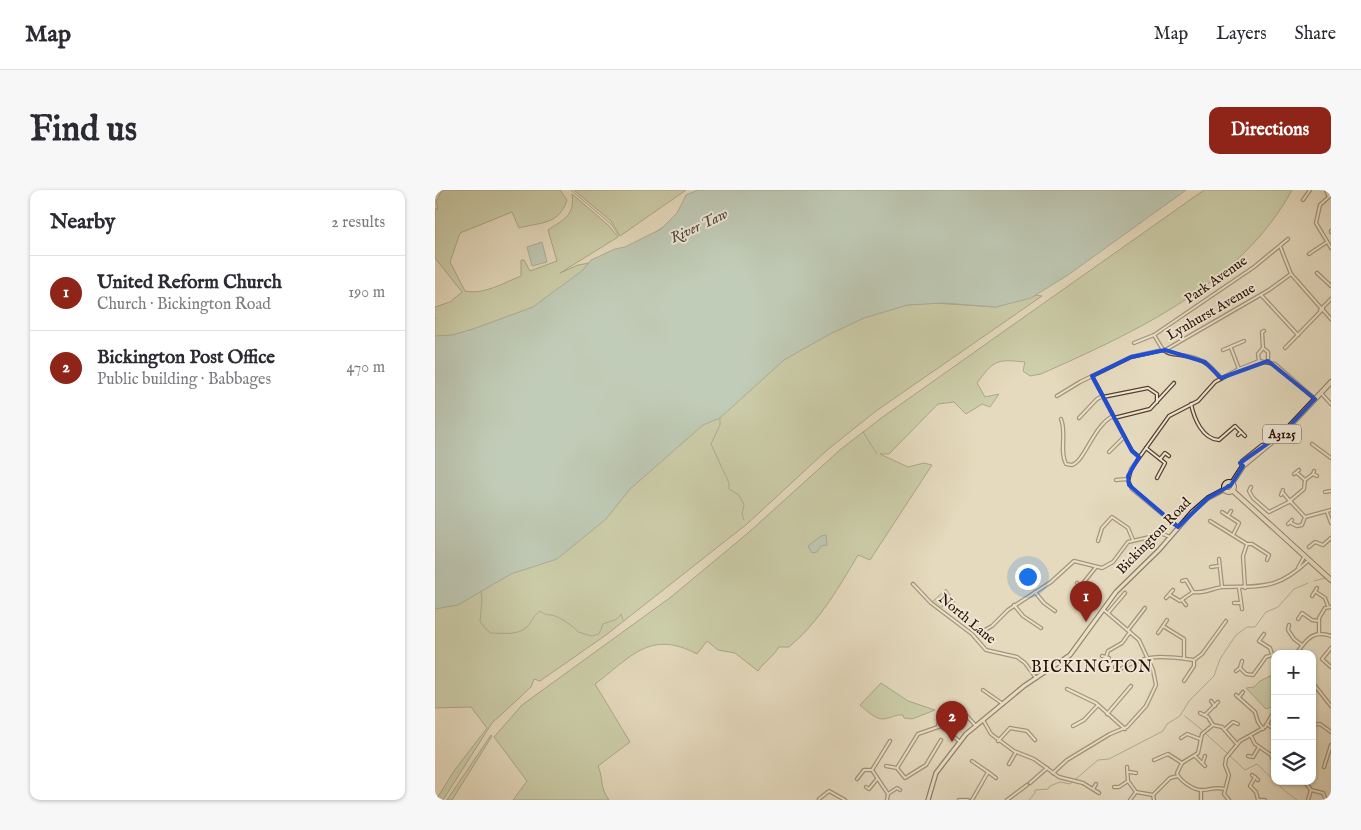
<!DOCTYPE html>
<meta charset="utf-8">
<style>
:root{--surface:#fff;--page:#f7f7f7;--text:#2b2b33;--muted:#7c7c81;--line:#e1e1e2;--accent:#8f2418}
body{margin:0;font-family:"IM FELL English",serif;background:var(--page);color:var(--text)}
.controls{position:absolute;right:15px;bottom:15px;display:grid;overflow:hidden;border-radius:10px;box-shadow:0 1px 4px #0004}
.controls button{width:45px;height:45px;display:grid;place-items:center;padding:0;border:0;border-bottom:1px solid var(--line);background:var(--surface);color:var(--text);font:25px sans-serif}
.you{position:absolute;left:592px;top:386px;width:18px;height:18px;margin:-12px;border:4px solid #fff;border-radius:50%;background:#1a73e8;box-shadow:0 0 0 8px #1a73e833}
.badge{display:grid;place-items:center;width:32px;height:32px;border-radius:50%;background:var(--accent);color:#fff;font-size:16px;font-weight:700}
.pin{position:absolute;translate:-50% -41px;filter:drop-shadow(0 1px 2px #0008)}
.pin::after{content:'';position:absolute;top:26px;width:18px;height:15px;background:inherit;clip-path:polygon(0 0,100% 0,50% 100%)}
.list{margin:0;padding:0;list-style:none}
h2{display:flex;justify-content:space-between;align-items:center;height:65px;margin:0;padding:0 20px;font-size:21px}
h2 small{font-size:16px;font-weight:400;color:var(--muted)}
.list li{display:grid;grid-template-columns:32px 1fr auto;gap:15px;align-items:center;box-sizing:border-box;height:75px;padding:0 20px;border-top:1px solid var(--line)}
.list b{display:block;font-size:19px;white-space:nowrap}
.list p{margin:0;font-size:16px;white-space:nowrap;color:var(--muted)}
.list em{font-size:16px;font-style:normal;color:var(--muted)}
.icon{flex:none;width:28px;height:28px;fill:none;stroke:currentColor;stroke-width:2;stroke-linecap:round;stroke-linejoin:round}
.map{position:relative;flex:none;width:896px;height:610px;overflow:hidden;border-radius:10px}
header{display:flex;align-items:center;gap:30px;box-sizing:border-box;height:70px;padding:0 25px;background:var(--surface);border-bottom:1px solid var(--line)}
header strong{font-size:24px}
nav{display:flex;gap:28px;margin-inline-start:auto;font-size:18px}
.intro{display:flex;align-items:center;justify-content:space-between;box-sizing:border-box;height:120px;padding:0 30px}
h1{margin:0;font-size:35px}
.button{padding:12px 22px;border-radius:10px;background:var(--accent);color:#fff;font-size:18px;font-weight:700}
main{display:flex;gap:30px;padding:0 30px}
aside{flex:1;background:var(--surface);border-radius:10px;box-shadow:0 1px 4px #0004}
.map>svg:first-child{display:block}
</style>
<header>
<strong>Map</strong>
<nav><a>Map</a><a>Layers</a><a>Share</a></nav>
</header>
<div class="intro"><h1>Find us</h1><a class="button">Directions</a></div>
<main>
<aside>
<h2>Nearby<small>2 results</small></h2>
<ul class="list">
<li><span class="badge">1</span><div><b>United Reform Church</b><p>Church · Bickington Road</p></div><em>190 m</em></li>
<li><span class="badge">2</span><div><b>Bickington Post Office</b><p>Public building · Babbages</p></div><em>470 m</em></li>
</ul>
</aside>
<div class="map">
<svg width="896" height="610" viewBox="0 0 896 610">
<rect width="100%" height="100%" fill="#e5dabe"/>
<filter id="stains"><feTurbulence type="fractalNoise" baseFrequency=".004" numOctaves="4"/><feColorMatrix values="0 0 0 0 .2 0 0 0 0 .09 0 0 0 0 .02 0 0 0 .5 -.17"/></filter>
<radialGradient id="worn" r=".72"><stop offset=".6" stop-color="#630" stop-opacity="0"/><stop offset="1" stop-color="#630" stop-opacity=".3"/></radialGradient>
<g fill="#b0c195" stroke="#6c684c">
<path d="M7,0H125L132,10C124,35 106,32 84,38L77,22L25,43L15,72L30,101C49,105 68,93 86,86V70H89L95,81L122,71L113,40C129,29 140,26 137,4L173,35L183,47L125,83L143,75L155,73C191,58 231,45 252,11L253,18L259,25C245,58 179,77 149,97C125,114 102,133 84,156C77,165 71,181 61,186C44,195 18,190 0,189V117L15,112L27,102L0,68V21L3,18L1,12Z"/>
<polygon points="139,0 251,0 185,46 176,31"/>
<path d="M769,0H857C806,94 700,142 606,184L595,186L588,181L590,172C561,169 559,170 542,193L550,207L564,204L555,217L547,214L531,224L519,212L503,214L454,264H445L473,277L489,273L497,275L435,370L423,365C403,399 384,432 354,457H344C338,467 329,472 323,481L300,463L283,460L272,451L262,464C215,439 196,467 160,494L195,552L163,576C169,590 164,596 174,610H78L92,591L59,547L87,515L236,407L313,343L406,259L449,226Z"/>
<polygon points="601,105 607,106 441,221 391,261 312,334 171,445 105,491 99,489 96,497 57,533 8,610 1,610 19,581 52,538 36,517 0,518 0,306 160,139 499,113 561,117"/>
<polygon points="511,399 520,412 504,418 497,412"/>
<polygon points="835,486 840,490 840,512 837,517 831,519 811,498 819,497 825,491"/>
<path d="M446,493L473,511L500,520L477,529L469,528L468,525C460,524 455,529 447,529C440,529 431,520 425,515Z"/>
<polygon points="56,545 57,546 17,610 12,610"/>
</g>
<g fill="#96bbb1" stroke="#6a766b">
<polygon points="263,0 751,0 633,85 596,108 561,117 508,113 473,115 429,128 395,144 349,170 285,228 268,235 195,299 171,329 122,369 76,384 23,415 0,419 0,146 17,145 38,139 98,117 148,80 156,70 180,59 190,57 226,39 242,23 251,5"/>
<polygon points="107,52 112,72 97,76 92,57"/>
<polygon points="391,345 392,355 386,356 382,362 377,363 373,356 386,346"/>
</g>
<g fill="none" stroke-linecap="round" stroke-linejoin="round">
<g stroke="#6a766b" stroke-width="1">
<polyline points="136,0 176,34 184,46"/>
<polyline points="0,18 2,19"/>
<polyline points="0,129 2,128"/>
<polyline points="285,228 285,235 276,254 294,293 294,299 304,305 309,315 307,324 309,330"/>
<polyline points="428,242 442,264"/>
<polyline points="879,391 890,388"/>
<path d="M46,401L47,409L45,432L55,443C67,443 82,446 92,437C97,432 98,426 105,421C111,426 114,424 120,426C126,428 140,437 143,442L157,446L164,444L168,434L182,429L186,424L188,430"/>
<polyline points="750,526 767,540"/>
<polyline points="770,543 792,563"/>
<polyline points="794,565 810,580 822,574 849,600"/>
<polyline points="850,601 862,610"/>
<polyline points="594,610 600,603 600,600 613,599 615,596 625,592 635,594 663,570 674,569 728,541 732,534 745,526 754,511 779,486 785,469 801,445 812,437 820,437 831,422 843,417 859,399 873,393"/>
</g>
<g stroke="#584131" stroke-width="4.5">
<g id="minor">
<polyline points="891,0 894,7"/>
<polyline points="896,5 885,15 881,33 896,58"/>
<polyline points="868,10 875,0"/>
<polyline points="896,42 896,41"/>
<polyline points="845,56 856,84 886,118"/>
<polyline points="874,64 892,52"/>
<polyline points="882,83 896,96"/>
<polyline points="826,105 863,145"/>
<polyline points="888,118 888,120 885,120 896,109"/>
<polyline points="888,120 896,129"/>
<polyline points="719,145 728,160"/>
<polyline points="699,153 719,145 819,77 853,49"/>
<polyline points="796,158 804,179"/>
<polyline points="828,158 827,142 829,141"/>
<polyline points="850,158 886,121"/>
<polyline points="788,160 809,151"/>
<path d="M730,161C735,165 740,164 745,165C764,167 775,173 786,189"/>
<polyline points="824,171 823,164 828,158 833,162 833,171"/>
<polyline points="657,186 697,261 704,267"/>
<polyline points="886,203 896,214"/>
<polyline points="622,206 645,192 696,167 732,159 834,100 856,84"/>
<polyline points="668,207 713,198 722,204 722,212"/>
<path d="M756,214C759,228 767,249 784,250L800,236L806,242L803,245"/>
<polyline points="644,228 662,209 668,206"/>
<polyline points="679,228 715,219 739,193"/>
<path d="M626,229C632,244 624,261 631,274L637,275C650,271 658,236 678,226"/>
<polyline points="806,242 810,246"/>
<polyline points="877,254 896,268"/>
<polyline points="711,258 730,273 722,288"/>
<polyline points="674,262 689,247"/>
<polyline points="725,269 730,263 734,266"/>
<polyline points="808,276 807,271 827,255 831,255"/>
<polyline points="879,281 878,284 882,286"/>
<polyline points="859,284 864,280"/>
<polyline points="681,290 693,289"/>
<polyline points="870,290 878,284"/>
<polyline points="816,297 814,301 818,308 834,322 854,312"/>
<polyline points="890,302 896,301"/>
<polyline points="848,303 854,310"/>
<polyline points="846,305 848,300"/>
<rect x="854" y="310" width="2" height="2"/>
<polyline points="856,310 869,299 870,290 862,283"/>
<polyline points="856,312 870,327 896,320"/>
<polyline points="787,322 804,333 798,345"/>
<polyline points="892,322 896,333"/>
<polyline points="793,326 796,321"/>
<polyline points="775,331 812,354 808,366 810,398"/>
<polyline points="856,333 862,336 867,335 870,327"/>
<polyline points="853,334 857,330"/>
<polyline points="743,337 697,299 693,291 696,279 734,226 763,211 780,192 804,179 824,171 840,174 880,209"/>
<polyline points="663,351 667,338 677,327 693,338 698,350"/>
<polyline points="812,354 817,354 834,365 832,370"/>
<polyline points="874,357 880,352 888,355 896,348"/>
<polyline points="784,369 787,397"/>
<polyline points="776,377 783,376"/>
<polyline points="863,378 869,367"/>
<polyline points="747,391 751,390 758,402"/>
<polyline points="642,393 645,397 643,399"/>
<polyline points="478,394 496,413 537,444 551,460 582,467 590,473 601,488"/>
<polyline points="645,397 661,377"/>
<polyline points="804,398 807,419"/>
<polyline points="600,402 609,413 620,421"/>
<polyline points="881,402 890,408 893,416"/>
<path d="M735,405L745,411L758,402C769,404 777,398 788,397C828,396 842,400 874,370"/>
<polyline points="877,406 882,398"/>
<polyline points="731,408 738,400"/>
<polyline points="747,410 751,415"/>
<polyline points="799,413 805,413"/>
<polyline points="579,415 588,426 606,438"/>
<polyline points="673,423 690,403"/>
<polyline points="863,429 867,423 877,430 884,431"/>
<polyline points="732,430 728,436 749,449 749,468"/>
<polyline points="854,435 853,440 859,449 867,455"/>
<polyline points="550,440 557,436 573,420 616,392 639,371 667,378 678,372 693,352 728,344 735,347"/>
<polyline points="693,440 710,418"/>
<polyline points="723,443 728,436"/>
<polyline points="884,443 884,428 890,418 896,417"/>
<polyline points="829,444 824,451 835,458 837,464"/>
<polyline points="896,458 887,469 896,477"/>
<path d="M861,464C871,450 878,439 896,446"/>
<polyline points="667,466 674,468"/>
<polyline points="671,467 673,461 687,453 695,442"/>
<polyline points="759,470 767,464 791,431"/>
<path d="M680,477L682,481C711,463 727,466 759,470"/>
<polyline points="805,478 807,471"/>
<polyline points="801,481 805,478 811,484 818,485 831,467 840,464"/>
<polyline points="749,491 759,476 759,470"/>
<polyline points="877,492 896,516"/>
<polyline points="632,499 661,513 690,539"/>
<polyline points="548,500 568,514"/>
<polyline points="801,505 820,522 823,532 828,539"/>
<polyline points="804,507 808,502"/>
<polyline points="776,511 780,516"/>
<polyline points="765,523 773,527 778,535"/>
<polyline points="672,524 696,496"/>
<polyline points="531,525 541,536"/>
<polyline points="770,525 783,512"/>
<polyline points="548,530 556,544 579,561 599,569 624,587 648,593 664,603"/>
<polyline points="832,534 840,540"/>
<polyline points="877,535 885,534 896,542"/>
<polyline points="503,536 505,527"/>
<polyline points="638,536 649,530 663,515"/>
<polyline points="790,539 798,532 803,534"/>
<polyline points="816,546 820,554 836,565 840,575"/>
<polyline points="746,548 752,544 765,549"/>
<polyline points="506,550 491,575 470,588 462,578 483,544 506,536 524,551"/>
<polyline points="563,551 575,538 592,541 600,550"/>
<polyline points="760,566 770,576"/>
<polyline points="813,566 818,567 824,557"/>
<polyline points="719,570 733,564 747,573"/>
<polyline points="537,571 553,582 537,610"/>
<polyline points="768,572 770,566"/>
<polyline points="574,574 581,562"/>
<polyline points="451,576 462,578"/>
<polyline points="692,577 693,591 701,602"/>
<polyline points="889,577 896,555"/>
<polyline points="553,582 561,588"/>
<polyline points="694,582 701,583"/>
<polyline points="618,583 632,570 675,544 692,537 711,516 721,495 718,480 704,450 669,420"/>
<polyline points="817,585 823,590"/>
<polyline points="820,587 815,596 821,602 823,610 830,610"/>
<polyline points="422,589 429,580 437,580"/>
<polyline points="869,591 876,600"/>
<polyline points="595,593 612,578"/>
<polyline points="431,597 434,599 442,589"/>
<polyline points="679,597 684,597 693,591"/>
<polyline points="658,599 661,594"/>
<path d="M790,599C778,596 773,601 765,600C757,599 744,590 742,583L747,573L763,563L767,544L778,535L787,537L802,554"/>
<polyline points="766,600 766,610"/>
<polyline points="876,600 888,603 891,610"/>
<polyline points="701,602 718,605 735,588 743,586"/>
<polyline points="453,604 437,580 455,551"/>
<polyline points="718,605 719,610"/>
<polyline points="384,609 394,601 410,610"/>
<polyline points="452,610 453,604 462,598 465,600"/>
<polyline points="524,610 533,610"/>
<polyline points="572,610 592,595"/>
<polyline points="695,610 701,602"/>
<polyline points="794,610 789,604 794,585 790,575 791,568 805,551 830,537 840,520"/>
<polyline points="873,610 876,600"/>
</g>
</g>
<g stroke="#290e02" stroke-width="5.5">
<polyline id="secondary" points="493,610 501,583 531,544 589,496 635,465 681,402 724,360 757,322 773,308 790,299"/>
</g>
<g stroke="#290e02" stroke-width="6">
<g id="primary">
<circle cx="794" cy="297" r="5"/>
<polyline points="797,293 808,276 849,242 896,192"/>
<polyline points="797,300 896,390"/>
</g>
</g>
<use href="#minor" stroke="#eee7d5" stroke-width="2"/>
<use href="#secondary" stroke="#eee7d5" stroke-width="3"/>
<use href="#primary" stroke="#e5dabe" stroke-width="4"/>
</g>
<path d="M0 0H896V610H0ZM730,160L770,172L786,188L833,171L880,209L849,242L805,273L808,276L796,295L773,308L743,337L694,295L693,286L704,267L697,261L657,186L696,167Z" fill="#e5dabe" fill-opacity=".55" fill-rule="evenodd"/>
<path fill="none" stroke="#1d4ed8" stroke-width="4" stroke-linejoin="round" d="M730,160L770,172L786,188L833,171L880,209L849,242L805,273L808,276L796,295L773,308L743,337L694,295L693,286L704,267L697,261L657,186L696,167Z"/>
<g text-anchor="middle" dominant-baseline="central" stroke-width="4" stroke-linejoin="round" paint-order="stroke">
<rect fill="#eee7d5" stroke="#644f41" stroke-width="1" x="828" y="234.5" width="38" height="19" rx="4"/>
<g font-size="12" font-weight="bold" fill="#290e02">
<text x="847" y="244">A3125</text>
</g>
<g font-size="14" fill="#290e02" stroke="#eee7d5">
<text transform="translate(781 90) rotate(-35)">Park Avenue</text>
<text transform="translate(776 122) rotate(-30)">Lynhurst Avenue</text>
<text transform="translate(719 346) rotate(-46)">Bickington Road</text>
<text transform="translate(532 429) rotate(40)">North Lane</text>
</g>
<g font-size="15" font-style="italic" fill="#4f4b3f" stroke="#eee7d5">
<text transform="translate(264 36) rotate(-25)">River Taw</text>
</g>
<g font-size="16" letter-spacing="1" fill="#290e02" stroke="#eee7d5">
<text x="657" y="478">BICKINGTON</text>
</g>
</g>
<rect width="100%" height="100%" filter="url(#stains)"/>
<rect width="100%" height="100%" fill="url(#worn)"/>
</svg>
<div class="controls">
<button>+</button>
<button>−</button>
<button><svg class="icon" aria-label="layers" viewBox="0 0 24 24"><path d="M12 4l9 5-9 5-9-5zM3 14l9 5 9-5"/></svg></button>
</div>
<div class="you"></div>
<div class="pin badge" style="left:651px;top:432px">1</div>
<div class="pin badge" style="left:517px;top:552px">2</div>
</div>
</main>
